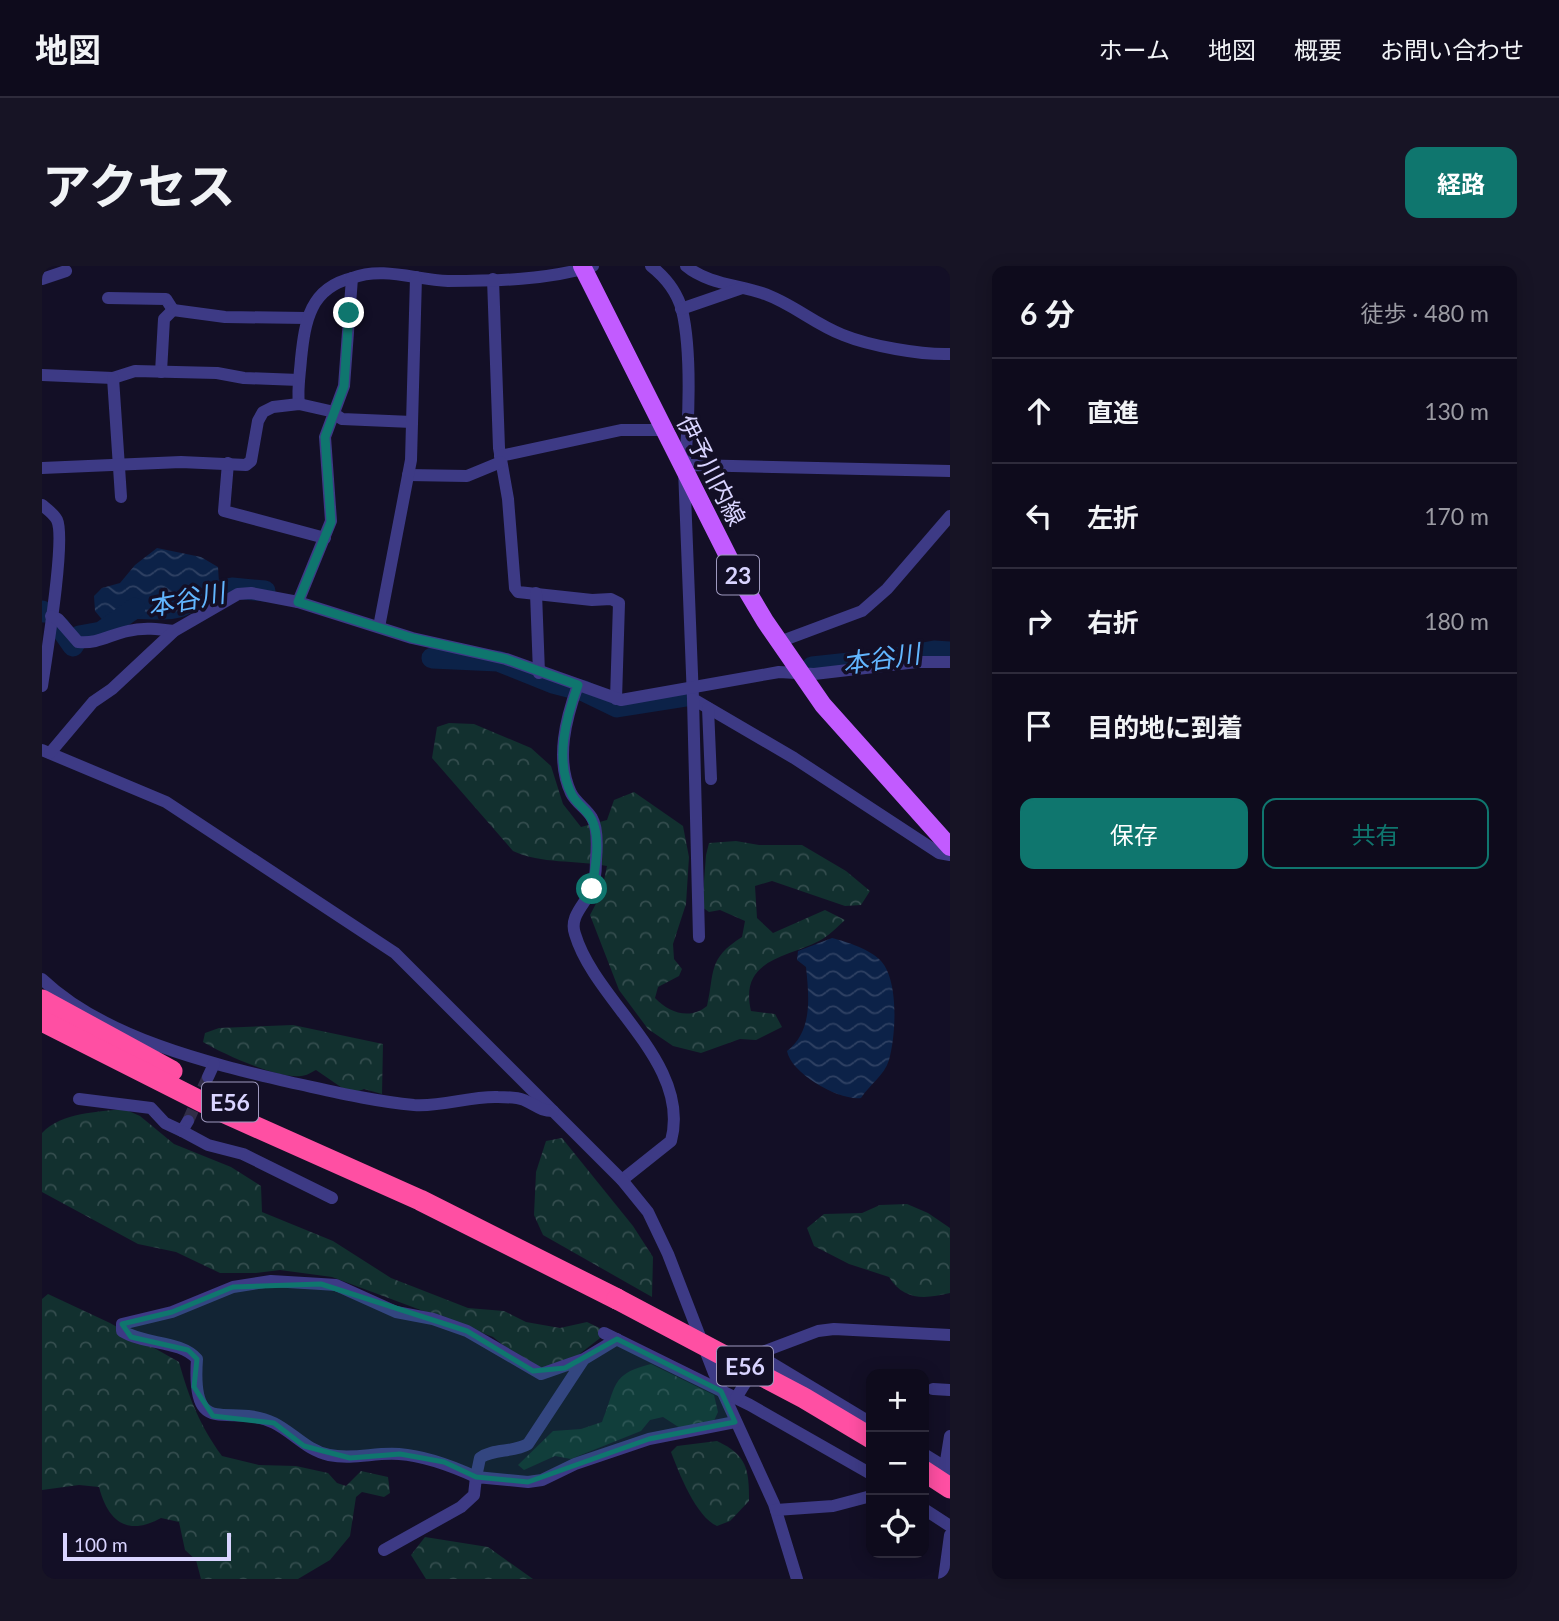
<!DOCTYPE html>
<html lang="ja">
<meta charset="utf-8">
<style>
:root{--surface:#0e0b1c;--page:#171425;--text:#f1f3f6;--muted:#9b9ba3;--line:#2e2b3b;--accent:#0f766e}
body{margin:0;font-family:Lato,"Noto Sans JP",sans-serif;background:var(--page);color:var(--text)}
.controls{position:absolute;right:21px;bottom:21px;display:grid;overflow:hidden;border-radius:14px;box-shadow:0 4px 18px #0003}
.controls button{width:63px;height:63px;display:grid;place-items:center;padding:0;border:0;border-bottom:2px solid var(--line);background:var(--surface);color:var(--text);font:35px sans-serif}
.scale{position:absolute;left:21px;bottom:18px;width:168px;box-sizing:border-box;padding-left:7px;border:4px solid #d9d4ff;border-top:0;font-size:19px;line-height:24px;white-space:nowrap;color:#d9d4ff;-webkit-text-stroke:5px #130f26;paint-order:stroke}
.stop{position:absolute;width:21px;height:21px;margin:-16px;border:5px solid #0f766e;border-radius:50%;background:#fff}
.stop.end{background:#0f766e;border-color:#fff;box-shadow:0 2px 7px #0008}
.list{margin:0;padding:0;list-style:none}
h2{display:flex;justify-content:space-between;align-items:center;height:91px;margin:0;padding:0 28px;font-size:30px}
h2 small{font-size:23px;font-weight:400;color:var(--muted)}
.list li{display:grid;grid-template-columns:46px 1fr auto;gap:21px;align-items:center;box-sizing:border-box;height:105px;padding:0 28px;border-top:2px solid var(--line)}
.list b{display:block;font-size:26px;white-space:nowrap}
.list em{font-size:23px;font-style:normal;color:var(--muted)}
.actions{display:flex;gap:14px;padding:21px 28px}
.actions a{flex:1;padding:16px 0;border:2px solid var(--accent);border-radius:14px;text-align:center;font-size:24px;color:var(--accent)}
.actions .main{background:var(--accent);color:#fff}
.icon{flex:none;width:38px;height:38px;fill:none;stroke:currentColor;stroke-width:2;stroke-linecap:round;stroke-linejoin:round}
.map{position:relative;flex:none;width:908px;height:1313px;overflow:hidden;border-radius:14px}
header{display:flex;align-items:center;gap:42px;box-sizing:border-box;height:98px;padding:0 35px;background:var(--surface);border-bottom:2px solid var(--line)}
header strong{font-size:33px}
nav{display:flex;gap:38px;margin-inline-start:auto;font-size:24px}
.intro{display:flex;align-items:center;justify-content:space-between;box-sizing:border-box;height:168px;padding:0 42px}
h1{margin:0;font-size:49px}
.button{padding:18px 32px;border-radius:14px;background:var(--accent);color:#fff;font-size:24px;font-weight:700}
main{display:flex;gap:42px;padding:0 42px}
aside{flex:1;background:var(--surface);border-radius:14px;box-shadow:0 4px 18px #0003}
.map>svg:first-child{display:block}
</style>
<header>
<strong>地図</strong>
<nav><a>ホーム</a><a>地図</a><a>概要</a><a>お問い合わせ</a></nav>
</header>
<div class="intro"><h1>アクセス</h1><a class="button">経路</a></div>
<main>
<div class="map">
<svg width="908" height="1313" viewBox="0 0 908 1313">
<defs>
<pattern id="forest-crowns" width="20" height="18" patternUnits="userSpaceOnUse" patternTransform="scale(1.75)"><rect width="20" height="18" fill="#12302f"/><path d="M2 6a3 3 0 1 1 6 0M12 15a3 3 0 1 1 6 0" fill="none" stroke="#344d4e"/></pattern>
<pattern id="water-waves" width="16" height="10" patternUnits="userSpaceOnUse" patternTransform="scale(1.75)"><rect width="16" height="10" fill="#0c2248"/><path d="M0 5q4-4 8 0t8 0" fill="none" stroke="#2f4163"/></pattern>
</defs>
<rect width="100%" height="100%" fill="#130f26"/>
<g fill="url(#forest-crowns)">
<path d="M407,457L432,458L489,482L509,500L521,538L539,561L565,554L572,534L592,526L641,560L647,591L644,638L631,678L632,693L640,703L637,710L616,721L613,732C627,747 648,754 665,740C673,706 665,693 700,671L703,655L678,644L667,646L660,641L664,589L667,577L694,575L717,579H760L804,605L828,625L819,639L803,640L730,615L713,620L715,652L731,667L783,644L803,654C795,661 787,670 777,675C744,692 697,693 709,745L733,748L740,761L714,774L698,773L659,787L631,780L606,763L577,724L548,649L559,628L565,600C534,594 499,598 471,585L390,492L395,461Z"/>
<path d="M251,759L341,778L340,828L322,823L309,828L274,804C270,806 264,810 259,810C236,813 181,788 161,776L163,767L177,762Z"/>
<path d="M82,843L98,850L132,878L189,901L219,920L220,946L291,975L349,1012L426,1042L462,1045L484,1056L518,1062L545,1056L566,1066L531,1093L498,1102L475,1090L451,1071L290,1011L238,1004L214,1007H178L134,986L96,978L0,926V867C20,846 56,846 82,843Z"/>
<polygon points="520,872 591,960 611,991 610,1031 501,969 492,949 494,906 504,875"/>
<path d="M865,938L886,947L908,962V1027C883,1033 862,1035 847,1011L807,998L772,980L765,962L782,948L820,947L838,939Z"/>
<path d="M6,1028L68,1057L137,1096C147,1132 158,1160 180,1190L217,1199L254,1200L286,1207L295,1217L304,1220L319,1205L346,1211L348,1227L342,1231L320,1226L314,1231L308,1270L288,1294L256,1313H159L154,1294L143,1284L137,1256L119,1252C85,1271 66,1255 57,1221L37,1219L0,1224V1033Z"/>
<path d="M609,1098L672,1129L676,1146L671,1157L638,1162L621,1151L608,1154L599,1165L529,1193L513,1190L482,1204L476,1199L511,1165L539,1163L560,1156C575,1120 568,1108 609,1098Z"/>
<path d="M675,1175C705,1189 707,1203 707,1235L688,1255L675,1260C654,1251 637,1207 629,1186L635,1180Z"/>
<polygon points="383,1271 446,1281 491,1313 384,1313 369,1289"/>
</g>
<g fill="url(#water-waves)">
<path d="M115,282L159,291L176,301L177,317C150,358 136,354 91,353C81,353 73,358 63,357L53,345L52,330L60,322L78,317L93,299Z"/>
<path d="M790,672C805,676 828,683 839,695C857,715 854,769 847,794C842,810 828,818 819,832C798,835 749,808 745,785C771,765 767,731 764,701L755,694L756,685Z"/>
</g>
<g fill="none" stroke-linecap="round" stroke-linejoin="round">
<g stroke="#0c2248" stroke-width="21">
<polyline points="144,330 190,322 223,325"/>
<polyline points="0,345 2,346"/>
<polyline points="17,360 31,380 37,370 59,366 93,342"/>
<polyline points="390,392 456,395 511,417 542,425 575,441 645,430"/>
<polyline points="770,401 854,392 892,385 908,386"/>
</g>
<polyline stroke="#312d47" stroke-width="12" stroke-dasharray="12 6" stroke-linecap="butt" points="146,855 166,811"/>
<g stroke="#3d3a85" stroke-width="12">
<path d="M609,0C623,11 635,26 640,44C650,86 647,160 642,203L651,433L752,492L897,587L908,589"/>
<path d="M644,0C664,17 695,19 720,27C750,37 772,58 801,69C828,80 879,89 908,88"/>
<polyline points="0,13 24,5"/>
<polyline points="451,13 457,182 466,233 473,322 476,326 550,334 569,333 577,337 574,433"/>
<polyline points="66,32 124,33 131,44"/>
<polyline points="639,43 700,22"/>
<polyline points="119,106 122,53 131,44 183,51 265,52"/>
<polyline points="0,109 71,112 93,105 175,107 202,112 257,114"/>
<polyline points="71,112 79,231"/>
<path d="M257,138C255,123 258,108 259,93C263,55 268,22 310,12"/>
<polyline points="458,190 579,164 623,164"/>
<polyline points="186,197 182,245 283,272"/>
<polyline points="0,202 139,196 204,199 209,195 216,155 221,146 231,141 257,138 288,145 300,153 370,156"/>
<polyline points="642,203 649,199 908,205"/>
<polyline points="366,209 425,210 459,196"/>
<path d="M0,239C5,243 12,248 15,254C24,273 4,393 0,420"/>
<polyline points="494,327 497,407"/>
<path d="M256,336L289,255L283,171L302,120L310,12C341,0 374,14 406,15C453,15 506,14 551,0"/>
<path d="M9,350L16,353L36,376C56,378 67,369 86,365C101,361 117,363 132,365"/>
<polyline points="337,361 369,194 374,11"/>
<polyline points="737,376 820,345 845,323 908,250"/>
<path d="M536,419C524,452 513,493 529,527C534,537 545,543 550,552C556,562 555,582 554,594C554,603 553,617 549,625C542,639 527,651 533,668C553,736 650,797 629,875L580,914"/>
<polyline points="651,433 657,671"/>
<polyline points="666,442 669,513"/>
<polyline points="0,484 124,536 353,687 580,914 606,946 626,988 672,1107 732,1238 755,1313"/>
<polyline points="8,487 51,436 70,423 132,365 196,328 209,327 256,336 370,372 464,393 579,434 737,406 772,408 875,396 908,396"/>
<path d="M0,713C62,772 166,797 247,816C289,825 329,835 372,839C401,841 427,830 456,831C464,831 474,831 482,834C494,839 498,845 511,845"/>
<polyline points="166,811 172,798"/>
<polyline points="37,833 109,842 123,857 140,865 146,855"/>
<polyline points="140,865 166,879 201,888 290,932"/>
<polyline points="562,1067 708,1139 829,1208"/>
<polyline points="721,1092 829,1157"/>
<path d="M542,1093L486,1178C471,1187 451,1182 438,1192L434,1211C410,1200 384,1190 357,1188C333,1186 312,1194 287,1189C264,1184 252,1167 232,1157C187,1135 149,1177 155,1093C138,1074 103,1079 80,1065V1058L130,1046L191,1021L229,1015L279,1018L294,1019L354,1046L391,1053L425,1065L499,1108L542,1093L575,1073"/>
<polyline points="891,1123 908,1124"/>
<polyline points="694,1132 723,1085 776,1065 792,1063 908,1069"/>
<polyline points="882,1188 908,1204"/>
<polyline points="903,1201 908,1170"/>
<polyline points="882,1243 908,1260"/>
<polyline points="734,1244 791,1240 829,1230"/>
<polyline points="342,1284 419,1241 432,1229 434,1211 486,1216 500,1214 533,1198 607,1173 693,1156"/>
<polyline points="902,1313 908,1269"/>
</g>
<polyline stroke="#c25bff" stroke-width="18" points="540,0 695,308 723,355 781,439 908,581"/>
<g stroke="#ff4fa3" stroke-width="21">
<polyline points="0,734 130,805"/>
<polyline points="0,755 176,844 378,934 575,1033"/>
<polyline points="882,1205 908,1222"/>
</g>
<polyline stroke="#ff4fa3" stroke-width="21" points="575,1033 762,1132 829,1172"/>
</g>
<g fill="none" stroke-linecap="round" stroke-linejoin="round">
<path stroke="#0f766e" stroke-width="9" d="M307,47L302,120L283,171L289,256L256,336L370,372L464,393L536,419C524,452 512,495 530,529C536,540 549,546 552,559C558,579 553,602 550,623"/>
</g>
<path fill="#0f766e" fill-opacity="0.2" stroke="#0f766e" stroke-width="5" stroke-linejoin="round" d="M279,1018L425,1065L491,1105L523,1102L575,1073L679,1125L693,1156L607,1173L486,1216L434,1211L402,1196L358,1188L308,1192L262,1180L232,1157L171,1150L152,1121L155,1093L146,1084L89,1071L80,1058L130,1046L191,1021Z"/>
<g text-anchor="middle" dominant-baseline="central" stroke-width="7" stroke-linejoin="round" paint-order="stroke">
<g fill="#130f26" stroke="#9e99be" stroke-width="2">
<rect x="675" y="289.5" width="42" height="39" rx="5"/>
<rect x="160" y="816.5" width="56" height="39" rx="5"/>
<rect x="675" y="1080.5" width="56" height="39" rx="5"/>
</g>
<g font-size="23" font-weight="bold" fill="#d9d4ff">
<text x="696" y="309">23</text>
<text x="188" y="836">E56</text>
<text x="703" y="1100">E56</text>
</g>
<g font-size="24" fill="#d9d4ff" stroke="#130f26">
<text transform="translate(670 204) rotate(63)">伊予川内線</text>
</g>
<g font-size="26" font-style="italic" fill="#62b6ff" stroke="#130f26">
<text transform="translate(144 333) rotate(-11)">本谷川</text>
<text transform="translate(839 392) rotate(-8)">本谷川</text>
</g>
</g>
</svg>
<div class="controls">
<button>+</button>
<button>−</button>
<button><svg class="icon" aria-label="locate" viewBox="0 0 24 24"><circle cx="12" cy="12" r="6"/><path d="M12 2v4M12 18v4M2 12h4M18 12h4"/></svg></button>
</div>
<div class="scale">100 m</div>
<div class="stop" style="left:550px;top:623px"></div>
<div class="stop end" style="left:307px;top:47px"></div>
</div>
<aside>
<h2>6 分<small>徒歩 · 480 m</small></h2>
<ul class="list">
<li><svg class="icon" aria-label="ahead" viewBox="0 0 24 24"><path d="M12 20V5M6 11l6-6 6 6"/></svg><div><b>直進</b></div><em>130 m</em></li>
<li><svg class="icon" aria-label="left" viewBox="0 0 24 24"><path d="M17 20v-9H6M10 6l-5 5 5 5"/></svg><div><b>左折</b></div><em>170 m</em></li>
<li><svg class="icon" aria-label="right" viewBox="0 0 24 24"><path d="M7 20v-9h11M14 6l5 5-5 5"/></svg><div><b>右折</b></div><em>180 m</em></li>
<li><svg class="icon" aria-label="arrive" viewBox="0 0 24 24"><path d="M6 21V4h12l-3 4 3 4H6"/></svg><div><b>目的地に到着</b></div></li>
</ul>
<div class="actions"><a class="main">保存</a><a>共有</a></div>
</aside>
</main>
